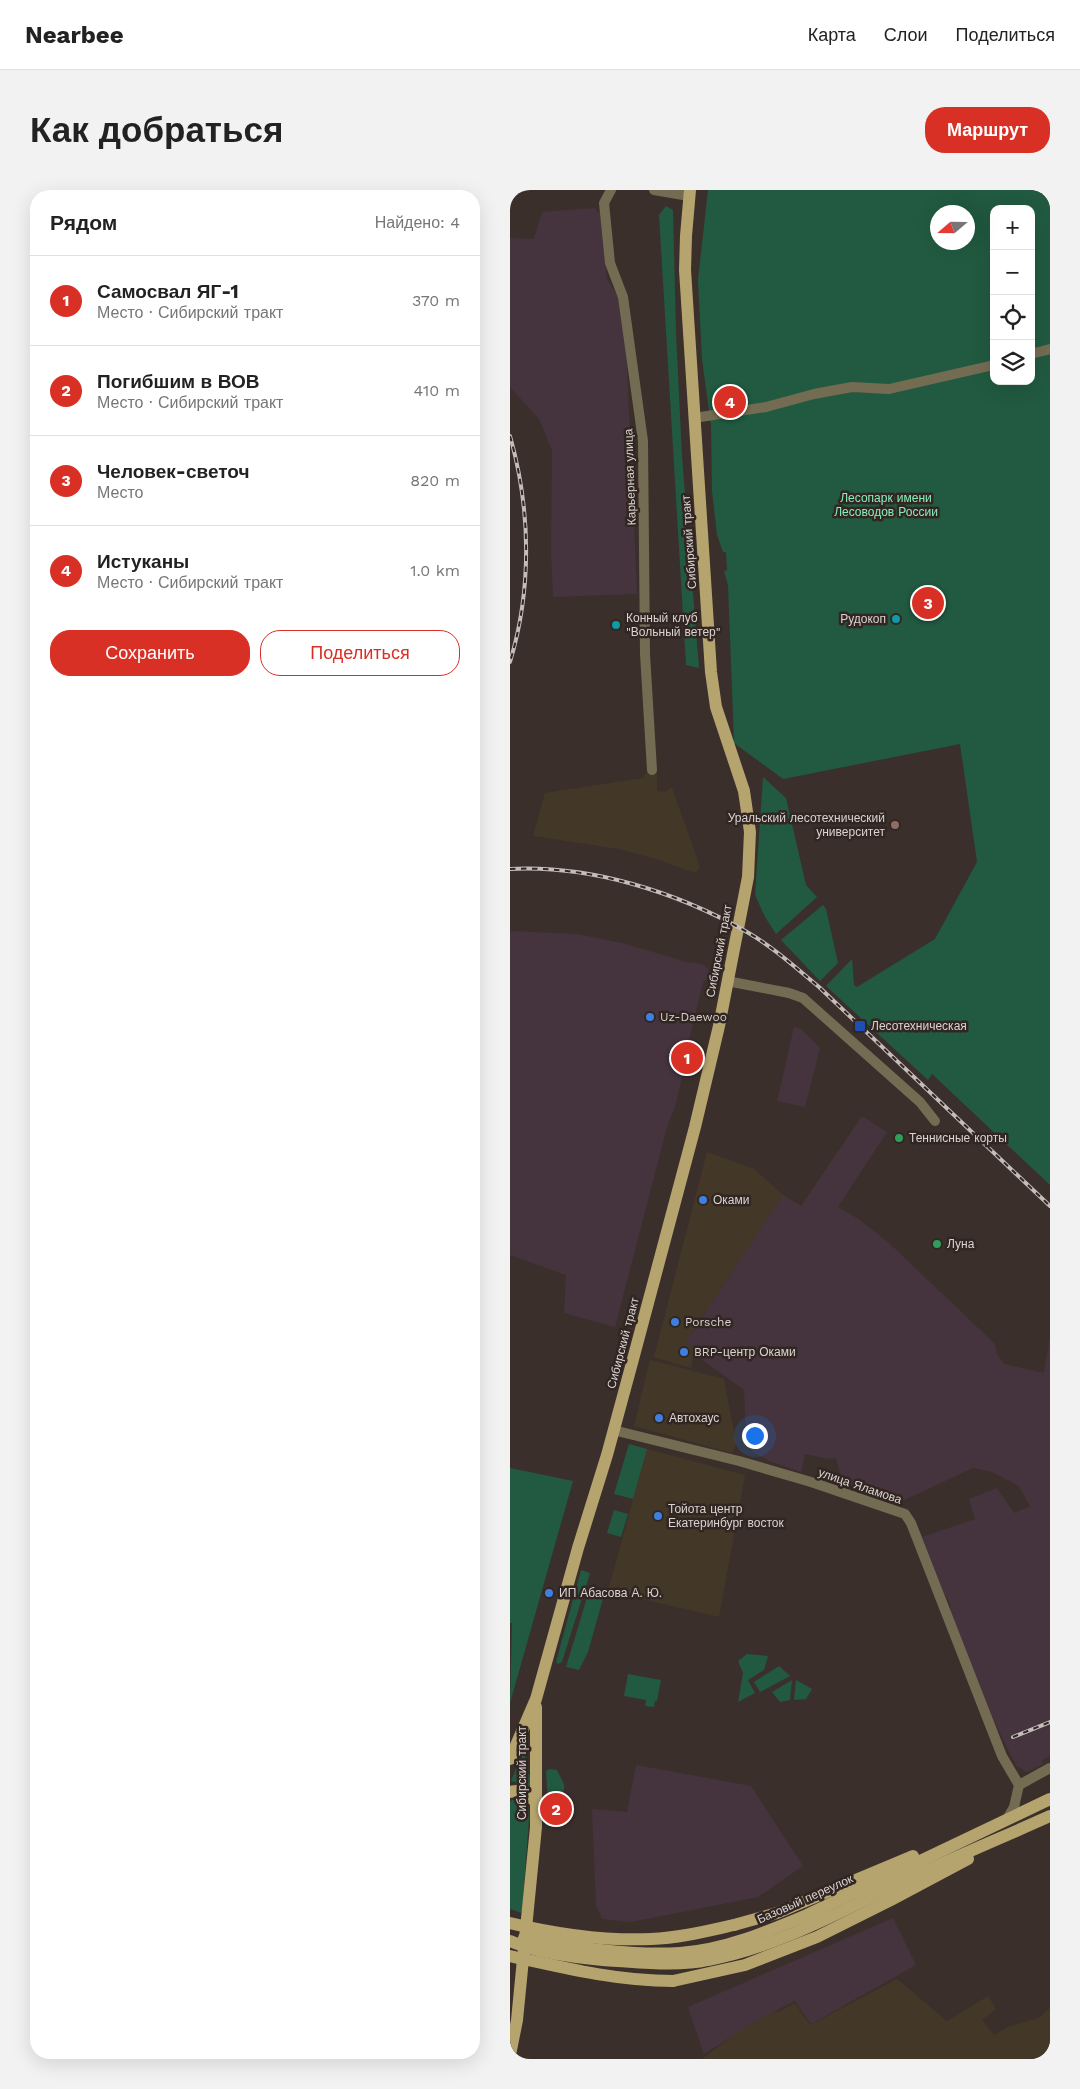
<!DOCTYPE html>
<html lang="ru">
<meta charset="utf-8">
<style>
:root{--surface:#fff;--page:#f2f2f2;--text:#222;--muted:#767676;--line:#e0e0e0;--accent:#d93025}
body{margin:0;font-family:"Work Sans",sans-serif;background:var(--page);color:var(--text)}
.controls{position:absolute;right:15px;top:15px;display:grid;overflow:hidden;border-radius:10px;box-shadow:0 5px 20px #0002}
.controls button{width:45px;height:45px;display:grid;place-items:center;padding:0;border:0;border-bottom:1px solid var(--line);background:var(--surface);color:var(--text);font:25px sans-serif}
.compass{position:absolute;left:420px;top:15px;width:45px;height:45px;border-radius:50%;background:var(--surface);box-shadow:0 5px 20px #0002;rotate:250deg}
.you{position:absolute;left:244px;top:1245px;width:18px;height:18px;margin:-12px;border:4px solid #fff;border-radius:50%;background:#1a73e8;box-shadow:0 0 0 8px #1a73e833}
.badge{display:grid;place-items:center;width:32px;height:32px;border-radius:50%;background:var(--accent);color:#fff;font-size:16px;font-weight:700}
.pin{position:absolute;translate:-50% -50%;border:2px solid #fff;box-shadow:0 1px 5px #0006}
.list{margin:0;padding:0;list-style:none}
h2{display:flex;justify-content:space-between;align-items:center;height:65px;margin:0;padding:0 20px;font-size:21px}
h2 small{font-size:16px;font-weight:400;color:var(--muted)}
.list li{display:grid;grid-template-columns:32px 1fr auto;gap:15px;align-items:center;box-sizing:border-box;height:90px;padding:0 20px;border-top:1px solid var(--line)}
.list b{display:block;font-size:19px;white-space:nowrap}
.list p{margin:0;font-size:16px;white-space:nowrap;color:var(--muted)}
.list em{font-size:16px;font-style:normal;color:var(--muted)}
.actions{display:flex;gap:10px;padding:15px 20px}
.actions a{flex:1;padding:11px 0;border:1px solid var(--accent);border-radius:20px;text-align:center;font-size:18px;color:var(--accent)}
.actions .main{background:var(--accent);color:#fff}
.icon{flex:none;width:28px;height:28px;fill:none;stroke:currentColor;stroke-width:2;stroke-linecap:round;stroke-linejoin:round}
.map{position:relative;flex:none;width:540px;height:1869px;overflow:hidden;border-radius:20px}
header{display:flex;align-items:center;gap:30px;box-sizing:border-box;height:70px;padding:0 25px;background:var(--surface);border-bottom:1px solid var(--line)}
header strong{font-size:24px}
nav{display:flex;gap:28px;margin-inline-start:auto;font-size:18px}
.intro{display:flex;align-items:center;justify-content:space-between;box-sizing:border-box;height:120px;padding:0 30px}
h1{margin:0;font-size:35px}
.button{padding:12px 22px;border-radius:20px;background:var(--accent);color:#fff;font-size:18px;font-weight:700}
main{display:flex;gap:30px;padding:0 30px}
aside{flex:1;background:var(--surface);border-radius:20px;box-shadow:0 5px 20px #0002}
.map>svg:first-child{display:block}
</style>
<header>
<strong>Nearbee</strong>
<nav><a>Карта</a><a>Слои</a><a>Поделиться</a></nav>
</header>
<div class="intro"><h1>Как добраться</h1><a class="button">Маршрут</a></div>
<main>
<aside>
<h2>Рядом<small>Найдено: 4</small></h2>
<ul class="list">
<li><span class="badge">1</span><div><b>Самосвал ЯГ-1</b><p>Место · Сибирский тракт</p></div><em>370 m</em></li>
<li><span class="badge">2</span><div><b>Погибшим в ВОВ</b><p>Место · Сибирский тракт</p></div><em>410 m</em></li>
<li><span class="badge">3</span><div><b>Человек-светоч</b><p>Место</p></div><em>820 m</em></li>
<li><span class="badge">4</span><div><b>Истуканы</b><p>Место · Сибирский тракт</p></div><em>1.0 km</em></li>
</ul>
<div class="actions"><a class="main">Сохранить</a><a>Поделиться</a></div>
</aside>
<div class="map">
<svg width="540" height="1869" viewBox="0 0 540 1869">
<rect width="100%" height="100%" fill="#3b2f2b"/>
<g fill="#433828">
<polygon points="139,579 147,580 147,601 154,602 162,598 190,677 185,683 149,670 109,659 23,646 35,603 133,588"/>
<polygon points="197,962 244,979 273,1005 176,1152 185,1158 181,1178 144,1167"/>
<polygon points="140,1170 214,1189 226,1253 222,1263 124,1236"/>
<polygon points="137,1259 235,1285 209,1427 98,1401"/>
<polygon points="387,1789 437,1831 478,1806 486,1819 472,1830 484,1845 500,1836 529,1828 540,1818 540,1869 192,1869 246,1828 260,1821 268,1822 285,1813 300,1835"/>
</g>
<g fill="#45343e">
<polygon points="84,18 90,23 97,89 110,110 115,134 127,404 43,407 41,361 42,260 29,229 0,197 0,48 24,49 32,22"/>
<polygon points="0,741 67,744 112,753 170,770 170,771 192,774 198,779 198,787 193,792 172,879 174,880 165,917 157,937 105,1137 54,1123 56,1085 0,1065"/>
<polygon points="284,837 291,839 310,858 295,917 267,911"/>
<polygon points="352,926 377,942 328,1017 350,1030 379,1053 485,1154 487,1164 494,1174 534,1183 540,1146 540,1566 532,1570 533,1574 517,1582 506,1576 472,1506 441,1424 440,1413 433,1402 412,1347 465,1329 459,1309 487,1298 504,1323 520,1316 509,1296 482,1282 463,1278 390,1312 333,1297 326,1268 319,1269 295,1264 291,1282 259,1271 243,1262 236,1245 234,1200 186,1165 185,1158 176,1152 273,1005 291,1016"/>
<polygon points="126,1575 241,1596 293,1676 248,1707 121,1732 92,1729 86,1715 82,1619 117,1622"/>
<polygon points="383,1728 406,1775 301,1834 285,1811 249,1829 194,1864 178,1817"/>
</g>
<g fill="#215a40" fill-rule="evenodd">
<path d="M198,0H540V995L422,884L418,890L316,796L342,769L344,795L347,797L425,749L467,672L450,554L273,589L224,553L218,395L214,381L217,380L216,362H213L207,345L202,301L201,236L192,169L188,90ZM484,19H521V191H484ZM428,22H458V52H428Z"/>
<polygon points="156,16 163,20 166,143 172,266 189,478 176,475 149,25"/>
<polygon points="253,587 276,608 296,695 307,707 266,744 255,727 245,705"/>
<polygon points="313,715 316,719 328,773 310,791 271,750"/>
<polygon points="119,1254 137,1259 123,1309 104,1304"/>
<polygon points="0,1278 63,1291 0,1513 2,1433 0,1433"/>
<polygon points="104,1320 118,1324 111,1347 97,1343"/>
<polygon points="71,1380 80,1383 52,1472 48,1474 46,1472"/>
<polygon points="79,1401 94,1405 78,1462 69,1480 56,1477"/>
<polygon points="237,1464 258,1466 254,1480 238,1490 245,1503 228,1512 233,1483 228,1471"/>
<polygon points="269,1476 280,1486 250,1502 244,1492"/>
<polygon points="118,1484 151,1490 147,1511 145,1511 144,1517 135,1516 136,1510 114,1506"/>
<polygon points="282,1490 280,1510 270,1512 262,1502"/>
<polygon points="286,1490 302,1499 296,1509 284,1510"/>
<polygon points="13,1562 14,1563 22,1597 1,1591"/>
<polygon points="39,1579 47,1580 54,1594 54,1599 47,1631 45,1636 36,1636 38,1613 36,1581"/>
<polygon points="2,1610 11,1610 18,1617 19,1628 12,1723 0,1719 0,1612"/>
</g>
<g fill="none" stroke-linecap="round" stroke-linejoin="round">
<g stroke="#746c52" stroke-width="10">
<polyline points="101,0 94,13 100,73 113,107 133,251 135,464 142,580"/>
<polyline points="144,0 179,6"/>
<polyline points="521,164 540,159"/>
<polyline points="184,228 256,217 304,204 342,197 379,199 484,175"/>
<polyline points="217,791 279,803 293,808 410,912 425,931"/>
<polyline points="103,1240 229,1271 301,1292 395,1324 401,1333 492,1566 509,1595 504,1617 497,1629"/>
<polyline points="509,1595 540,1578"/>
</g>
<g stroke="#b6a46f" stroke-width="12">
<polyline points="0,1569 26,1509 68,1358 97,1265 122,1173 185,937 209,836 238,687 240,642 234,601 206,517 201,482 175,80 176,46 180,0"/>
<path d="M0,1602C13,1599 20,1603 27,1615"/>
<polyline points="224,1735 267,1723 403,1666"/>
<path d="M14,1748C66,1757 117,1766 170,1763C214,1760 257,1742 297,1725L540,1609"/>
<path d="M0,1751C28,1763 62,1767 93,1770C124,1772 168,1777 198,1770C266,1757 326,1724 388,1694C438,1670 489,1649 540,1626"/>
<polyline points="163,1791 235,1775 307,1747 381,1710 458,1669"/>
<polyline points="0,1865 7,1830 26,1637 26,1517"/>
</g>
<g stroke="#c5bdba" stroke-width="4">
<g id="rail">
<path d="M0,246C21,320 22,399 0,472"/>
<path d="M0,679C81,675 167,702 237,742C263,757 286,778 309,797L540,1016"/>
<polyline points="503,1547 540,1532"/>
</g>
</g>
<use href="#rail" stroke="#312622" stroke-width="2" stroke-dasharray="5.5" stroke-linecap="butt"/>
<g stroke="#b6a46f" stroke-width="12">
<path d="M0,1733C46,1744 93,1751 141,1749C169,1748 197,1741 224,1735"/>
<path d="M0,1766C54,1778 107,1791 163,1791"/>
</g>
</g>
<g fill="#0f9aa8" stroke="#312622" stroke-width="2">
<circle cx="386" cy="429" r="5"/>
<circle cx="106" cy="435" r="5"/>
</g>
<circle fill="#8d6e63" stroke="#312622" stroke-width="2" cx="385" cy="635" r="5"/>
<g fill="#3f7fe0" stroke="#312622" stroke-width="2">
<circle cx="140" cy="827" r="5"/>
<circle cx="193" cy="1010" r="5"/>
<circle cx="165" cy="1132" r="5"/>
<circle cx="174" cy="1162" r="5"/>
<circle cx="149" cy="1228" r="5"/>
<circle cx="148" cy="1326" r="5"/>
<circle cx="39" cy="1403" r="5"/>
</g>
<rect fill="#1a4fb4" stroke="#312622" stroke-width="2" x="344" y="830" width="12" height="12" rx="2.5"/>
<g fill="#2e9e5b" stroke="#312622" stroke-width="2">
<circle cx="389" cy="948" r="5"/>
<circle cx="427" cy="1054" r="5"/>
</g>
<g text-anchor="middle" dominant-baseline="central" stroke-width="5" stroke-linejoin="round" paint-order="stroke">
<g font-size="12" fill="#dad3d0" stroke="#312622">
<text transform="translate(120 287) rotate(-92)">Карьерная улица</text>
<text transform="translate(179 352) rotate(-94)">Сибирский тракт</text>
<text transform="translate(209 761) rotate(-79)">Сибирский тракт</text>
<text transform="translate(113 1153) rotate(-75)">Сибирский тракт</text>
<text transform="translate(350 1296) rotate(19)">улица Яламова</text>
<text transform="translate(12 1583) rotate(-90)">Сибирский тракт</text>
<text transform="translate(295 1709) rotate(-24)">Базовый переулок</text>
</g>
<g font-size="12" fill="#89ecbb" stroke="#312622">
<text x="376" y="308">Лесопарк имени<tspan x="376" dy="14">Лесоводов России</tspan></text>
</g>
<g font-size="12" fill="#dad3d0" stroke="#312622" text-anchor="start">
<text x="116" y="428">Конный клуб<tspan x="116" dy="14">"Вольный ветер"</tspan></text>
<text x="376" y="429" text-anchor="end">Рудокоп</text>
<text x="375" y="628" text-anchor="end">Уральский лесотехнический<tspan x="375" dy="14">университет</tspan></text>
<text x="150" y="827">Uz-Daewoo</text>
<text x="361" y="836">Лесотехническая</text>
<text x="399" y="948">Теннисные корты</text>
<text x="203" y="1010">Оками</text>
<text x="437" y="1054">Луна</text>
<text x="175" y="1132">Porsche</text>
<text x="184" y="1162">BRP-центр Оками</text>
<text x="159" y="1228">Автохаус</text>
<text x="158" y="1319">Тойота центр<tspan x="158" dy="14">Екатеринбург восток</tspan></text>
<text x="49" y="1403">ИП Абасова А. Ю.</text>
</g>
</g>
</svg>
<div class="controls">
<button>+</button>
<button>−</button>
<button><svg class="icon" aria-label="locate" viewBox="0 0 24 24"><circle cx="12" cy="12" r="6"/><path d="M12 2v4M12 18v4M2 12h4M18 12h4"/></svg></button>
<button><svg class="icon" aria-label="layers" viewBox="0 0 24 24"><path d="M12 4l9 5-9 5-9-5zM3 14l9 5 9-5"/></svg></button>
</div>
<svg class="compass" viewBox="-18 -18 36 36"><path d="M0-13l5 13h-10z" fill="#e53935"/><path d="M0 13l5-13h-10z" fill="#767676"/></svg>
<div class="you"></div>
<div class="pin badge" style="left:177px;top:868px">1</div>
<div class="pin badge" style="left:46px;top:1619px">2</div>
<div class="pin badge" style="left:418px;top:413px">3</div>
<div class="pin badge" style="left:220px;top:212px">4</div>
</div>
</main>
